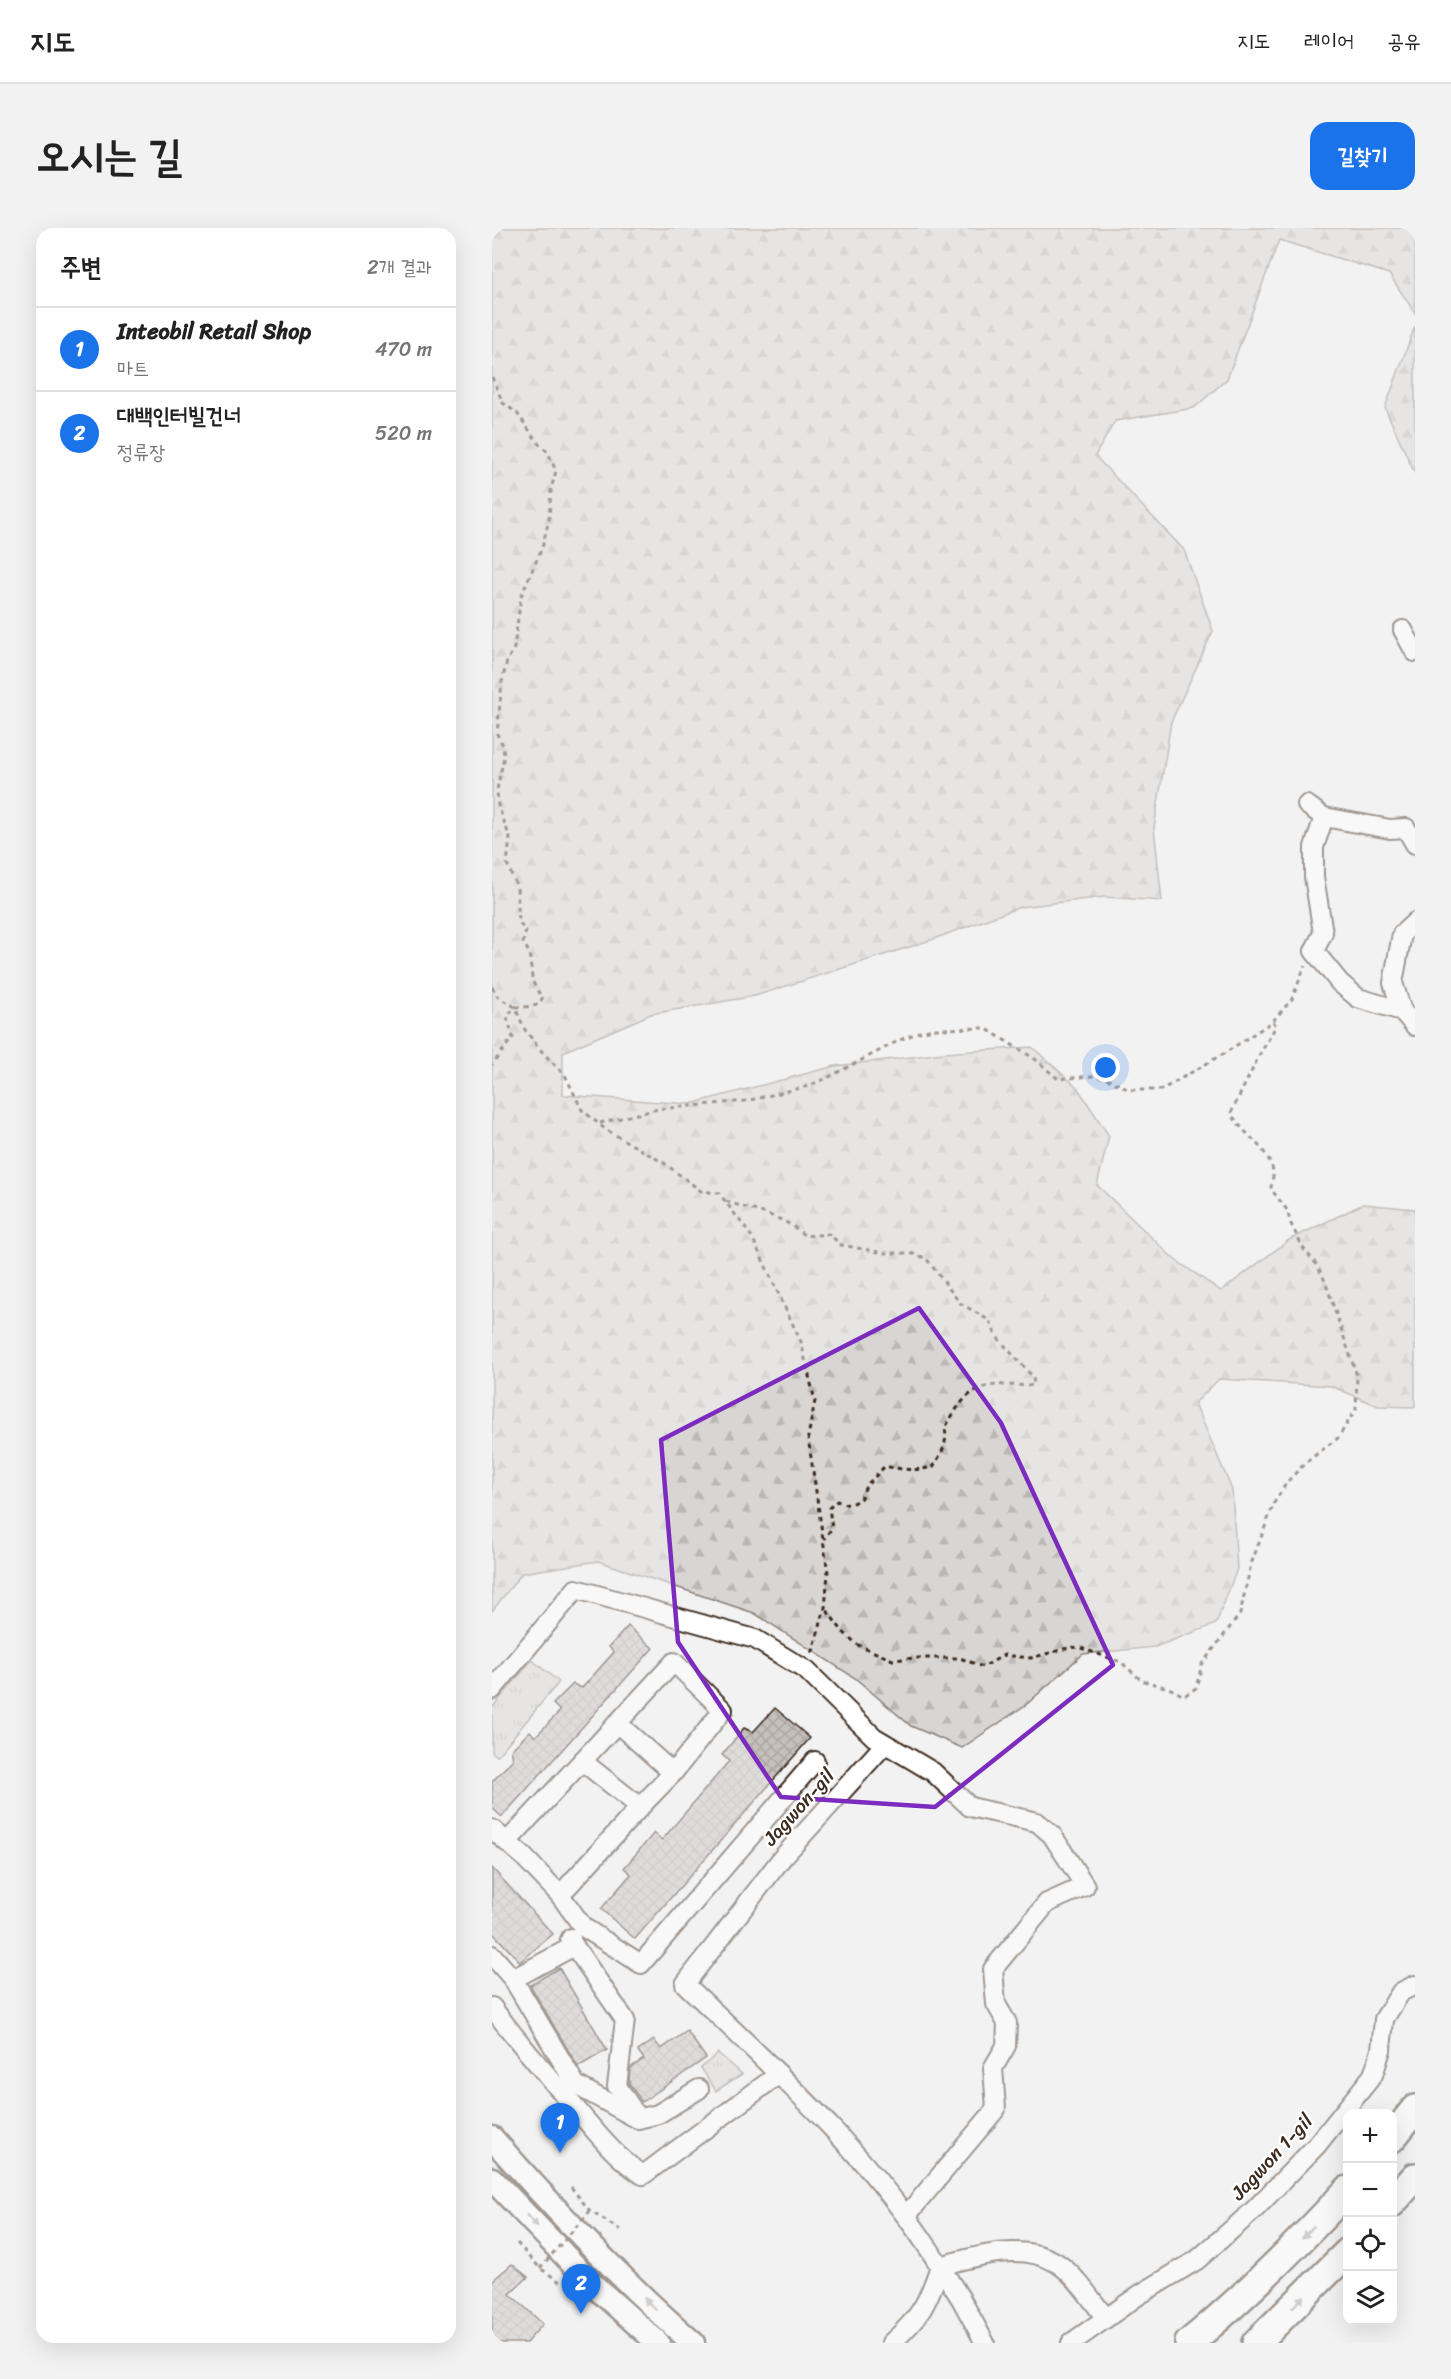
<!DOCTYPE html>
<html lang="ko">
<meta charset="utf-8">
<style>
:root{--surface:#fff;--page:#f2f2f2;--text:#222;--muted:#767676;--line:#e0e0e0;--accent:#1a73e8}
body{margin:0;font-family:Sriracha,"Poor Story",sans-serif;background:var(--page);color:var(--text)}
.controls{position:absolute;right:18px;bottom:18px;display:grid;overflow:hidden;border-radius:12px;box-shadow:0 6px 24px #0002}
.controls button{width:54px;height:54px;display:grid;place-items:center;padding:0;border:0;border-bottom:2px solid var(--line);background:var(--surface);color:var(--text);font:30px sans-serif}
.you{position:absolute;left:614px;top:840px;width:21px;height:21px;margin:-15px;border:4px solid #fff;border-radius:50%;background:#1a73e8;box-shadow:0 0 0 9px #1a73e833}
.badge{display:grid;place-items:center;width:39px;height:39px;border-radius:50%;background:var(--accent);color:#fff;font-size:20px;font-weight:700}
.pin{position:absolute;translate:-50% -50px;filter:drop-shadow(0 2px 3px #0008)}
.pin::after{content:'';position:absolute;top:32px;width:21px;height:18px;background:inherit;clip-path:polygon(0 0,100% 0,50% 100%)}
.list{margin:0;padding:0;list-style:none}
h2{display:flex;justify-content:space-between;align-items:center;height:78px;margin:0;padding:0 24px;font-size:26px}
h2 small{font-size:20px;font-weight:400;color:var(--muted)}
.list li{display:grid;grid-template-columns:39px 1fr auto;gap:18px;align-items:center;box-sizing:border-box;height:84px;padding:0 24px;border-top:2px solid var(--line)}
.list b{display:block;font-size:22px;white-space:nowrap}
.list p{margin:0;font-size:20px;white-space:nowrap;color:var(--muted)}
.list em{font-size:20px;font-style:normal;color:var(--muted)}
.icon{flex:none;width:33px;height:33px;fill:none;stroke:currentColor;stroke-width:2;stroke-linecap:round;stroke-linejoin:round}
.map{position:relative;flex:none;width:923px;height:2115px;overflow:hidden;border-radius:18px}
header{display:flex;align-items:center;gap:36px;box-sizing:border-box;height:84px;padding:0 30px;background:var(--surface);border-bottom:2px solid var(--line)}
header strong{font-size:28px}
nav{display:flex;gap:33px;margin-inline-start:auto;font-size:21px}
.intro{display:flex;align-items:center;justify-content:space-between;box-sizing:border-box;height:144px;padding:0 36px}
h1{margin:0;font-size:42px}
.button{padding:15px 27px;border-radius:18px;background:var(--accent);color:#fff;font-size:21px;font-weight:700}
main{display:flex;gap:36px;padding:0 36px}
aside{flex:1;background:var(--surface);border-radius:18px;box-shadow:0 6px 24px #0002}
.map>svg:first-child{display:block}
</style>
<header>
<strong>지도</strong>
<nav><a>지도</a><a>레이어</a><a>공유</a></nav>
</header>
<div class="intro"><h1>오시는 길</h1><a class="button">길찾기</a></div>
<main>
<aside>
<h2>주변<small>2개 결과</small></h2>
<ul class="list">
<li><span class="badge">1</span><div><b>Inteobil Retail Shop</b><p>마트</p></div><em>470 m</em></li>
<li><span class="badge">2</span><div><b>대백인터빌건너</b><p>정류장</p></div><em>520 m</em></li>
</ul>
</aside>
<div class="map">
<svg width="923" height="2115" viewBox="0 0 923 2115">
<defs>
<pattern id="forest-firs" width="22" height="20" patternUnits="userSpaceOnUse" patternTransform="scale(1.5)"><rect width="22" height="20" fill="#d8d5d2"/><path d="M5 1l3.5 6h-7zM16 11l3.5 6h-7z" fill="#bab7b4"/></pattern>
<pattern id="park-tufts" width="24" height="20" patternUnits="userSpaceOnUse" patternTransform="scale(1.5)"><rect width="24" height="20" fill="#d8d5d2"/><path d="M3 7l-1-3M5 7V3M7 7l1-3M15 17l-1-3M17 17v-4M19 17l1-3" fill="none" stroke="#bab7b4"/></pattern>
<pattern id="building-cross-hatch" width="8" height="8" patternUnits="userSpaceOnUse" patternTransform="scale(1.5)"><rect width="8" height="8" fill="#c6c0bd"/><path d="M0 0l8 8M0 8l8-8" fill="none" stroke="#aba5a2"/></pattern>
</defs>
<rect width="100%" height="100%" fill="#f3f2f2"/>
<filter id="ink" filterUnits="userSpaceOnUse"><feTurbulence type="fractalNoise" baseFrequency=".0167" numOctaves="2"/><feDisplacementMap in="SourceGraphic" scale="12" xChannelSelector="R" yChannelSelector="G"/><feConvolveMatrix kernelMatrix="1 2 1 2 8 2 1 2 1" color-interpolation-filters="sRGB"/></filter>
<g filter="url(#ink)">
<g fill="url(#forest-firs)" stroke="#8a8078" stroke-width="1.5">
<polygon points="0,0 923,0 923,85 897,46 787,12 735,151 702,180 623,193 603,228 692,322 721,403 679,494 662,600 670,673 613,669 528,679 439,712 263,768 159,786 71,824 71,867 198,876 343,838 452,825 540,819 585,859 617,908 605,957 682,1031 729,1063 797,1012 871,976 923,981 923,1179 886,1178 839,1158 727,1151 703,1175 740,1262 745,1341 724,1396 663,1419 591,1426 535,1476 470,1520 419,1498 363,1450 262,1385 106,1333 30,1345 0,1383"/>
<polygon points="923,98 923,246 893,180"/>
</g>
<g fill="url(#park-tufts)" stroke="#8a8078" stroke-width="1.5">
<polygon points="40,1432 67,1454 5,1528 0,1524 0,1480"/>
<polygon points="226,1825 250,1846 224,1863 209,1840"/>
</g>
<g fill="url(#building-cross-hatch)" stroke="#3b2a1e" stroke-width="1.5">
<polygon points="136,1398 161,1420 10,1589 0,1580 0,1554 21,1531 19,1522 38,1503 43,1509 68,1483 61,1476 81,1456 90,1460 122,1424 117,1419"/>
<polygon points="283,1480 318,1510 143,1711 109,1681 139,1646 132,1640 162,1605 170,1612 237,1533 230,1527 252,1500 261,1504"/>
<polygon points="0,1640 61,1706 28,1734 0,1704"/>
<polygon points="67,1740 115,1822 86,1839 38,1757"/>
<polygon points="195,1803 214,1830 150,1874 137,1855 138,1840 152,1831 146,1823 162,1812 169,1821"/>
<polygon points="20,2036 36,2049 18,2066 51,2096 34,2115 0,2115 0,2053"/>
</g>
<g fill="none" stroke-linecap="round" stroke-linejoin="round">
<g stroke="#3b2a1e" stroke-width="22">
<g id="minor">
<polyline points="911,402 923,424"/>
<polyline points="815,577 832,589 898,601 914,600 923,616"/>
<polyline points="832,589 822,619 822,649 831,705 822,723 848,755 866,770 910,783 923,798"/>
<polyline points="910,783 901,755 910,706 923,694"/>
<polyline points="0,1462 84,1361 263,1411 315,1443 382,1509 441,1544 478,1579 545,1594 560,1607 593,1658 555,1675 501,1741 504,1776 515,1795 514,1818 501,1840 504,1881 415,1987"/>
<path d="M393,1516L290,1630L193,1756C285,1844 380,1929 448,2038C436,2074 429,2089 399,2115"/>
<polyline points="90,1533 148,1579 181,1545"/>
<polyline points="0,1601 31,1628 68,1667 91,1699 149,1736 323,1533"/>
<polyline points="15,1614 182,1434 231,1482 181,1545 125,1495"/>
<polyline points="68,1667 148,1579"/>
<polyline points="79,1710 78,1712 133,1792 125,1858 146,1890"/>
<polyline points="82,1718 21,1751 84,1857 146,1891 166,1886 207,1861"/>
<polyline points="0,1727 21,1751"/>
<path d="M0,1779C25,1813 52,1844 80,1876C102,1901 122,1929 151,1947L287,1846"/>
<path d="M493,2115L469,2071L448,2038C485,2028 530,2014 565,2035C585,2048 599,2072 614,2090"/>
<polyline points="579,2115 647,2067 705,2032 762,1982 825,1917 881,1847 889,1822 892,1791 909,1764 923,1757"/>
</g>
</g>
<g stroke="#3b2a1e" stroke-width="27">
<g id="major">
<path d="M0,1910C63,1982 129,2052 201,2115"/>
<polyline points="0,1951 101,2057 166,2115"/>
</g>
</g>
<g stroke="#3b2a1e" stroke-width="32">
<g id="highway">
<polyline points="900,1910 923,1881"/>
<polyline points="900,1975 923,1949"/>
<path d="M697,2115C754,2068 806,2016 856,1962"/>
<polyline points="764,2115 856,2024"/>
</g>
</g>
<g stroke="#3b2a1e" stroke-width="3" stroke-dasharray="4.5 4.5" stroke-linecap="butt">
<path d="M0,149L11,175L25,185L47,216L56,224L64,243L59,261L57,292L50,320L29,368L22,420L15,433L10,454L5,506L11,517L12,528L5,562L6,577L18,610L15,636L25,659L27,695L34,703L31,714C45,733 32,751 51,769C45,782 35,778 23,779L15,789L21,809L0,837"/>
<polyline points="0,759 6,769 23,779 33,802 52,826 73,847 90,882 113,901 172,935 209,963 227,965 260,1009 309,1114 323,1173 316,1209 336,1345 333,1380 320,1427"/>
<polyline points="781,793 800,771 813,738"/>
<path d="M108,895L166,881L254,873L313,859L333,851L408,812L427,804L442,801L493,800L543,831L566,851L601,848L614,850L637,862H669L733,825L781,793L784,798L768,826L739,885C750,906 776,919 781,943C782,948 779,956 779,961L795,982L799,996L811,1020L825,1037L833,1053L865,1148L864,1181L846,1210L813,1235L795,1254L782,1275L759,1336L748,1386L710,1436L704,1460L692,1468L679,1461L649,1452L629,1434L586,1419L576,1420L539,1430L512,1427L491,1439L468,1430H422L401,1432L366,1417L351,1404L333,1380"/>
<path d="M234,973C262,984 290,986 313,1008L337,1006L349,1017L393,1025H418L434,1030L468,1075L498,1093L504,1108L541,1149L542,1157C532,1158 524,1157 514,1157C479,1155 468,1174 453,1200C456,1216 449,1226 441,1239C424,1243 410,1242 393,1238L374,1258L368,1271L357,1277L345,1273L337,1280L340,1300L332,1311"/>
<polyline points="79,1959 98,1983 128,2002"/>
<polyline points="25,2015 48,2040 71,2056"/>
</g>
<use href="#minor" stroke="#fff" stroke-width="18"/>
<use href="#major" stroke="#fff" stroke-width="22"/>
<use href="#highway" stroke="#fff" stroke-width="27"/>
<polyline stroke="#3b2a1e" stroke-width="3" stroke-dasharray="4.5 4.5" stroke-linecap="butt" points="48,2040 98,1983"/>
</g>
<defs><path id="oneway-solid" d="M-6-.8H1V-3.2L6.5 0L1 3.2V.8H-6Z" transform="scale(1.5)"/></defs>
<g fill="#a79f9a">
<use href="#oneway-solid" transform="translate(40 1993) rotate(47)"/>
<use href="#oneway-solid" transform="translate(816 2004) rotate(135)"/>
<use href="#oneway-solid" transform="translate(806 2074) rotate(-45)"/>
<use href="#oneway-solid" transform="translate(158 2076) rotate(-135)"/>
</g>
</g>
<path d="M0 0H923V2115H0ZM427,1080L509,1195L621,1437L443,1579L289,1569L186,1414L169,1212Z" fill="#f3f2f2" fill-opacity=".55" fill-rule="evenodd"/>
<path fill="none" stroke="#7b2cbf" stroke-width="4.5" stroke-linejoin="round" d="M427,1080L509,1195L621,1437L443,1579L289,1569L186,1414L169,1212Z"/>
<g text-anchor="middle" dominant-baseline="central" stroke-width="4.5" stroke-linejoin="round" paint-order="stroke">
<g font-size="20" fill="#3b2a1e" stroke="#fff">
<text transform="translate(307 1579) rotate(-48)">Jagwon-gil</text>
<text transform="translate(780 1929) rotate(-47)">Jagwon 1-gil</text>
</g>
</g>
</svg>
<div class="controls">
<button>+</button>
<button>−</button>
<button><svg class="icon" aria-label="locate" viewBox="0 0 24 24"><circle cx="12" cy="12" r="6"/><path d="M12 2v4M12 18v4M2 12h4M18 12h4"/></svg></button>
<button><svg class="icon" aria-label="layers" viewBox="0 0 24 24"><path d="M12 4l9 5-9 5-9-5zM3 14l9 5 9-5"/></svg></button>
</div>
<div class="you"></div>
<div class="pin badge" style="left:68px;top:1925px">1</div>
<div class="pin badge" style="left:89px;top:2086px">2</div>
</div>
</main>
